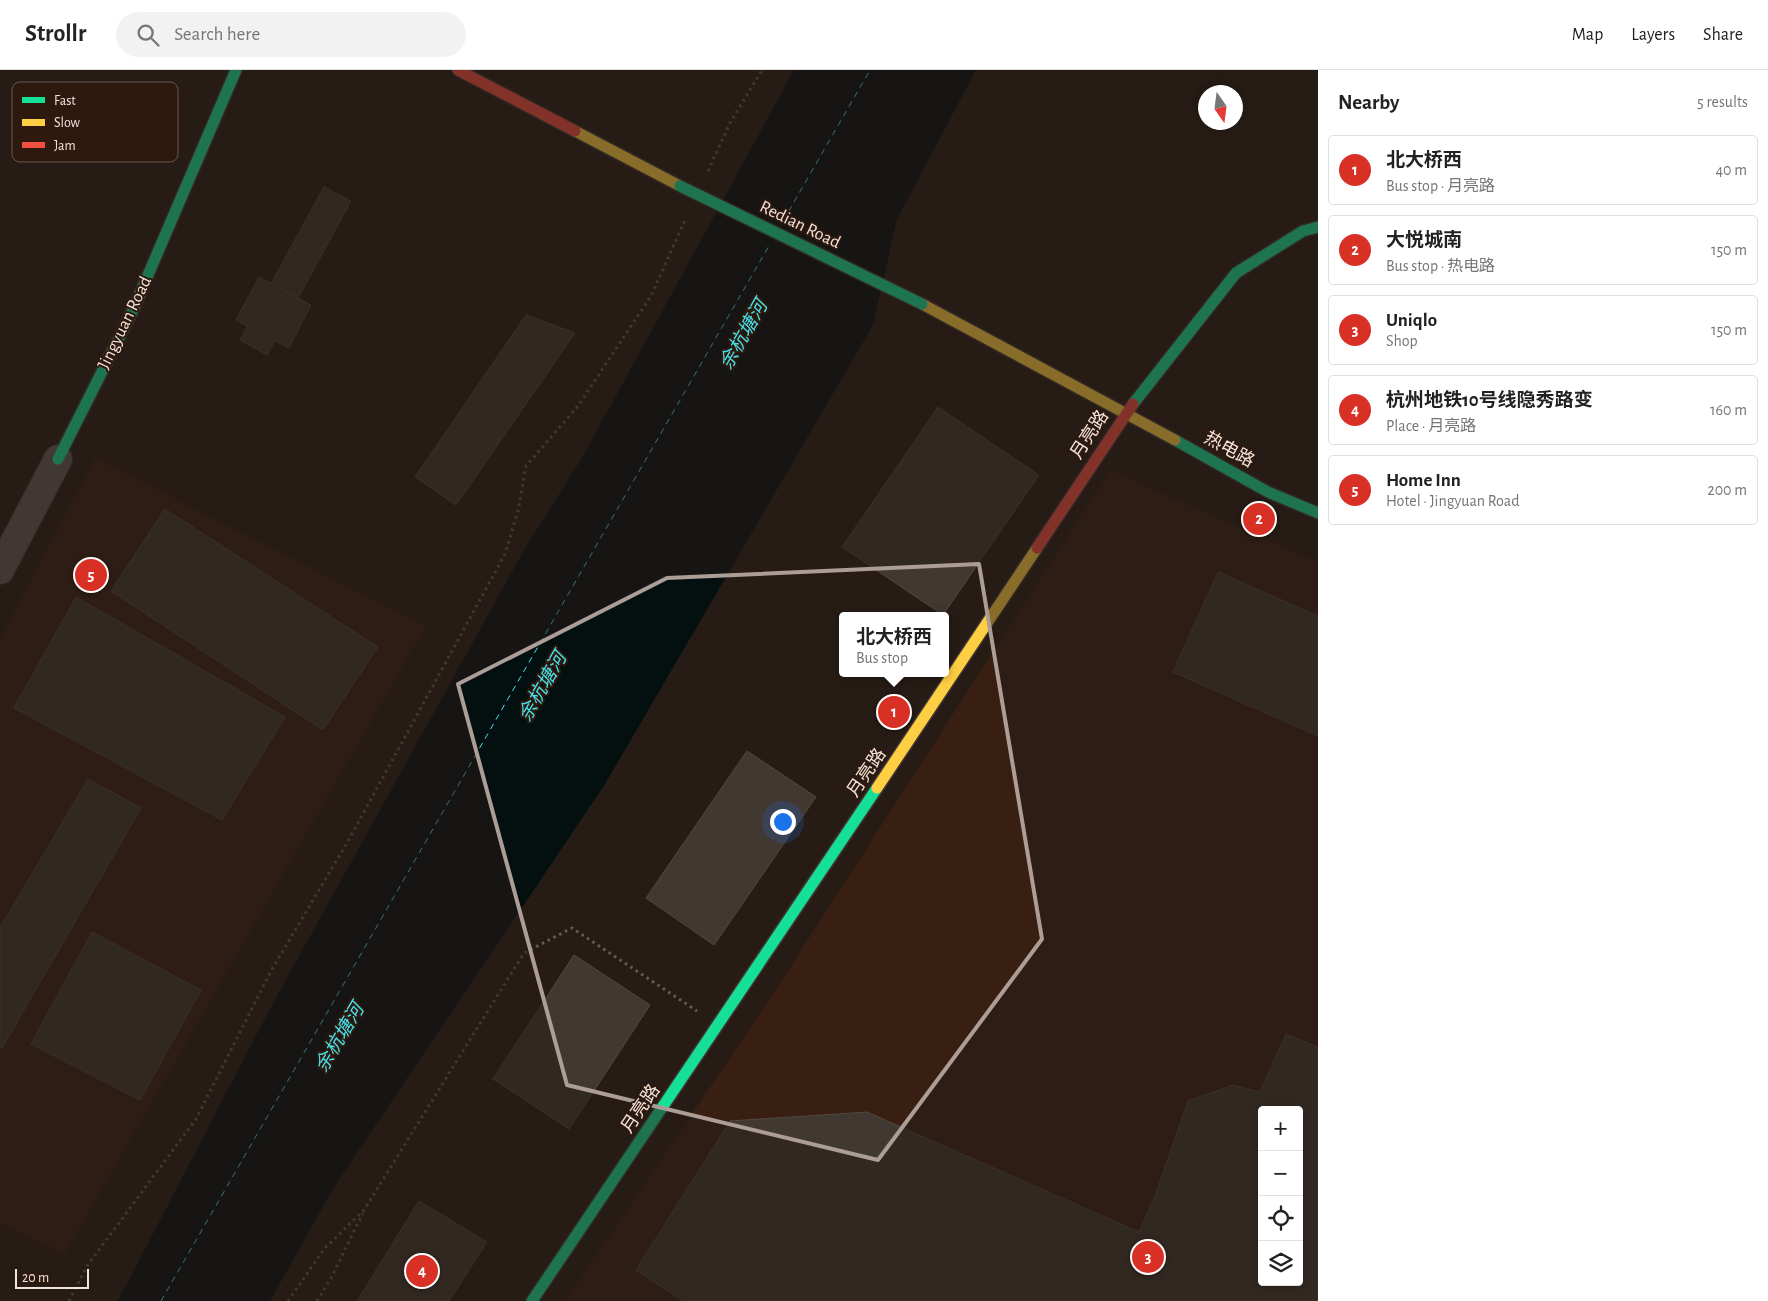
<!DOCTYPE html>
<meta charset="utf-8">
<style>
:root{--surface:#fff;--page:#f2f2f2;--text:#222;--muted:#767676;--line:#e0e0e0;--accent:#d93025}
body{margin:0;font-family:"Alegreya Sans","Noto Sans SC",sans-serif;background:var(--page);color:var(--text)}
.controls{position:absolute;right:15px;bottom:15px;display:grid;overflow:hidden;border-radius:5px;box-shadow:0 2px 8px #0003}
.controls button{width:45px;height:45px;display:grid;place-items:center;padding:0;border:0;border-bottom:1px solid var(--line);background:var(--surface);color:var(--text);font:25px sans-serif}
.compass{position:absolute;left:1198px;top:15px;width:45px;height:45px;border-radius:50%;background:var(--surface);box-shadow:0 2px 8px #0003;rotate:166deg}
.scale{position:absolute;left:15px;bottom:12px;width:74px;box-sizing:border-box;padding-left:5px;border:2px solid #f3e3dc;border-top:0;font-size:14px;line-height:18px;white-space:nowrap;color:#f3e3dc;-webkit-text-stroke:4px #2e190e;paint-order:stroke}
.you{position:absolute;left:782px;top:751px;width:18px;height:18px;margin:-12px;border:4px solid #fff;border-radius:50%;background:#1a73e8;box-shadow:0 0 0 8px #1a73e833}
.badge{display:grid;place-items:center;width:32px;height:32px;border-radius:50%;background:var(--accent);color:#fff;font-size:16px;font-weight:700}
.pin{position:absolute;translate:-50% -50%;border:2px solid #fff;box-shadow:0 1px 5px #0006}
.popup{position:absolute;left:839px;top:542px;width:110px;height:65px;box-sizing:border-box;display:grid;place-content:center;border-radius:5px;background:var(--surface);filter:drop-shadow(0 1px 4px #0005);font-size:16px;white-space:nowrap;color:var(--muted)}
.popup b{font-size:19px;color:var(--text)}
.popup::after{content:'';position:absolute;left:50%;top:100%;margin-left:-10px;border:10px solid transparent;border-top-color:var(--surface)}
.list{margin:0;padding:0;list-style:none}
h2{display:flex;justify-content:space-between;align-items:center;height:65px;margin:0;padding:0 20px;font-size:21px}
h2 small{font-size:16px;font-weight:400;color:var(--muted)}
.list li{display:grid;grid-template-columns:32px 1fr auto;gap:15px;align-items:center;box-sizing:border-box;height:70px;margin:0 10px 10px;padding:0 10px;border:1px solid var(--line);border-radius:5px}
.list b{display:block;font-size:19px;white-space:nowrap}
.list p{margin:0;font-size:16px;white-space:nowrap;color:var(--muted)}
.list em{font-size:16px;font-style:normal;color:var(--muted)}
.icon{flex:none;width:28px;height:28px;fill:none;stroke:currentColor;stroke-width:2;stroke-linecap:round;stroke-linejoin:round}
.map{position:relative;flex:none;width:1318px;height:1231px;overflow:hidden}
header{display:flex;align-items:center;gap:30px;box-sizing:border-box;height:70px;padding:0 25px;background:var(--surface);border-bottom:1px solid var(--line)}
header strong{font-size:24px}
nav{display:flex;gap:28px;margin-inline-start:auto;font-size:18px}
.search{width:350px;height:45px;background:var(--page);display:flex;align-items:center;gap:12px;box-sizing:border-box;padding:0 18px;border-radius:28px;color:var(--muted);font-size:19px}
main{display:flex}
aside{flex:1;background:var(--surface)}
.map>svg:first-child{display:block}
</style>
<header>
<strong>Strollr</strong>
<div class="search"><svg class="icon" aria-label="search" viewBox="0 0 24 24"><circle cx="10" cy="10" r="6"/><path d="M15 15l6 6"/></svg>Search here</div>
<nav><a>Map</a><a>Layers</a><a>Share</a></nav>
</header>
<main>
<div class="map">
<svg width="1318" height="1231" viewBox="0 0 1318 1231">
<rect width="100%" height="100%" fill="#271b15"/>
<g fill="#391f12" fill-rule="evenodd">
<polygon points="95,388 426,556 65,1184 0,1153 0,569"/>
<path d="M1110,400L1318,492V1231H565L771,927ZM1262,1040H1299V1212H1262Z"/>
</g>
<polygon fill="#040f10" points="794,0 976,0 897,149 873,255 605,714 334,1117 270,1231 118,1231 272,935 524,480 582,388"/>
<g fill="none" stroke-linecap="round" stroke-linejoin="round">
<g stroke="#45e1eb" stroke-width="1" stroke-dasharray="6 5" stroke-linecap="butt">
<polyline points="783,151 870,0"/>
<polyline points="161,1231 770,174"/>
</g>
</g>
<g fill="#413831" stroke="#524841" fill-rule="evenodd">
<polygon points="324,117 351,131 267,285 240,270"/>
<polygon points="259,207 311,235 289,278 236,250"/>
<polygon points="526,245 575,263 456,435 415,407"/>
<polygon points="938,337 1039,405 943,545 842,477"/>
<polygon points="165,439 378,577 323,660 111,521"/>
<polygon points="1218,502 1318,546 1318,666 1173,602"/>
<polygon points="76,527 285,647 222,750 14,638"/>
<polygon points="747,681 816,727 714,875 646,828"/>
<polygon points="88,709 141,738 2,978 0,977 0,858"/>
<polygon points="92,862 201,920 140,1030 31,974"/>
<polygon points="574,885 650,935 569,1059 493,1009"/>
<path d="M1286,964L1318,977V1231H683L636,1200L730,1051L867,1042L1139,1162L1155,1126L1188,1031L1233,1015L1260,1022ZM1262,1040H1299V1212H1262Z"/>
<polygon points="419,1131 487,1172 449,1231 357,1231"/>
</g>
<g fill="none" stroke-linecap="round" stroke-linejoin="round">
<g stroke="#413732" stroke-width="30">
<polyline id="street" points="0,500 58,389"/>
</g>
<g stroke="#413732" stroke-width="14">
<g id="fast">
<polyline points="1133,334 1236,203 1303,161 1318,157"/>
<polyline points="1175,370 1268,422 1318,443"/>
<polyline points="58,389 133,240 236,0"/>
<polyline points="532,1231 877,718"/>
</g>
</g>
<g stroke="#413732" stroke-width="14">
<g id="slow">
<polyline points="575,61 680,116"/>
<polyline points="922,234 1175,370"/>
<polyline points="877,718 1037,478"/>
</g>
</g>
<g stroke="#413732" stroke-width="14">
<g id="jam">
<polyline points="458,0 575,61"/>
<polyline points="1037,478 1133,334"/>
</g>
</g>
<g stroke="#645c56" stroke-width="3" stroke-dasharray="2.5 4" stroke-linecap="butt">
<polyline points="708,101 730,53 762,0"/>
<polyline points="69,1231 87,1196 196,1049 272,899 347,773 505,484 518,441 526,396 578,336 651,226 686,148"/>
<polyline points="288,1231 324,1179 364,1140 524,883 572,858 697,941"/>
<polyline points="317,1231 331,1208 363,1143"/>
</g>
<use href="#street" stroke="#655c57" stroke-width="28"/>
<use href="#fast" stroke="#16e098" stroke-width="11"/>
<use href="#slow" stroke="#ffcf43" stroke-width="11"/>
<use href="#jam" stroke="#f24e42" stroke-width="11"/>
<g stroke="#413732" stroke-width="14" stroke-linecap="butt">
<polyline id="fast-bridge" points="680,116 922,234"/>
</g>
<use href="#fast-bridge" stroke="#16e098" stroke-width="11"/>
</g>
<path d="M0 0H1318V1231H0ZM979,494L1042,869L878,1090L567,1015L458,614L667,508Z" fill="#271b15" fill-opacity=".55" fill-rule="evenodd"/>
<path fill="none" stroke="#ac9d96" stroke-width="4" stroke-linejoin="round" d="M979,494L1042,869L878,1090L567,1015L458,614L667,508Z"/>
<g text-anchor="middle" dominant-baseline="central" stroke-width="4" stroke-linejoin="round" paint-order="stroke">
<g font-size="18" fill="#f3e3dc" stroke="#2e190e">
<text transform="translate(800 155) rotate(26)">Redian Road</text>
<text transform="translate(125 253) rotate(-64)">Jingyuan Road</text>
<text transform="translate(1090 365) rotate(-57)">月亮路</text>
<text transform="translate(1229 380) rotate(29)">热电路</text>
<text transform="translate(867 703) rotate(-56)">月亮路</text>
<text transform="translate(641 1039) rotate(-56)">月亮路</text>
</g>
<g font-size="19" font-style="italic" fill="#45e1eb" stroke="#2e190e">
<text transform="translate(744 265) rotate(-60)">余杭塘河</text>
<text transform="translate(543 617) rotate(-60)">余杭塘河</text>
<text transform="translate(340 968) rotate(-59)">余杭塘河</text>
</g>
</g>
<rect x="12" y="12" width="166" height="80" rx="8" fill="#2e190e" stroke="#69564c" stroke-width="1"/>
<rect x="22" y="27" width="23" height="6" fill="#16e098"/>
<rect x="22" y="49" width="23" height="7" fill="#ffcf43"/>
<rect x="22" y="72" width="23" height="6" fill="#f24e42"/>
<g font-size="14" fill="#f3e3dc">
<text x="54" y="35">Fast</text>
<text x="54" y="57">Slow</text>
<text x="54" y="80">Jam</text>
</g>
</svg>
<div class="controls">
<button>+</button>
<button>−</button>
<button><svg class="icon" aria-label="locate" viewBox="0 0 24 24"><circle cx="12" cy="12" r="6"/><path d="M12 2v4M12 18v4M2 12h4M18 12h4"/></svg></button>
<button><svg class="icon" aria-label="layers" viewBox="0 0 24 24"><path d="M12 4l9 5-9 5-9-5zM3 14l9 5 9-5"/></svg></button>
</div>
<svg class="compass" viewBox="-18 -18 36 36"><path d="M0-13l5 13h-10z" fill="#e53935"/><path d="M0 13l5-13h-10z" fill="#767676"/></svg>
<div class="scale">20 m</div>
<div class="you"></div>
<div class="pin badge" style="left:894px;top:642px">1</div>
<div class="popup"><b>北大桥西</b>Bus stop</div>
<div class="pin badge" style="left:1259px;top:449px">2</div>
<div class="pin badge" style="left:1148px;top:1187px">3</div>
<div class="pin badge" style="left:422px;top:1201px">4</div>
<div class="pin badge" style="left:91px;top:505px">5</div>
</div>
<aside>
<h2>Nearby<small>5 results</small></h2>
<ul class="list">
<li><span class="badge">1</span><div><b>北大桥西</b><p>Bus stop · 月亮路</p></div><em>40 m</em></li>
<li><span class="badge">2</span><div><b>大悦城南</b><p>Bus stop · 热电路</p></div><em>150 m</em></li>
<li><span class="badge">3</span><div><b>Uniqlo</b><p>Shop</p></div><em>150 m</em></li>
<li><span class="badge">4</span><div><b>杭州地铁10号线隐秀路变</b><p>Place · 月亮路</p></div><em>160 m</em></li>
<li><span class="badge">5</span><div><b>Home Inn</b><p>Hotel · Jingyuan Road</p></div><em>200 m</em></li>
</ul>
</aside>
</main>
